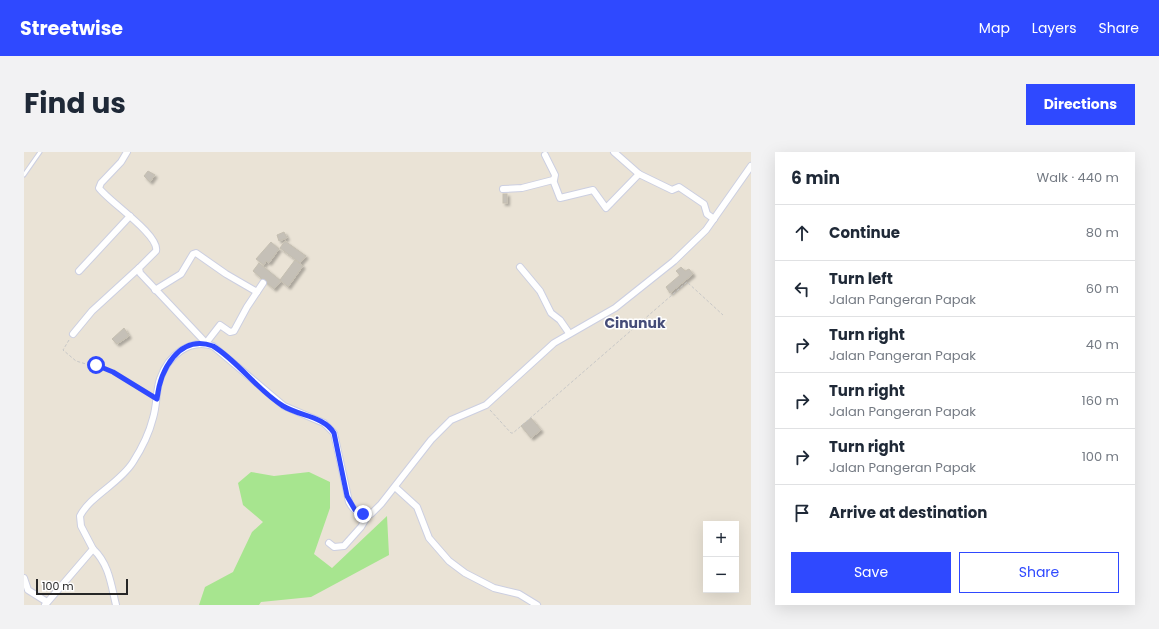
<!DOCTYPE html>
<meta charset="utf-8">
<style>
:root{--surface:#fff;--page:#f2f2f3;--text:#1f2937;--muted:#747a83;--line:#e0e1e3;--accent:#2f49ff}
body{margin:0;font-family:Poppins,sans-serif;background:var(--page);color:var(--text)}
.controls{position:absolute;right:12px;bottom:12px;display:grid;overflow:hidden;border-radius:0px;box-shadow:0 4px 16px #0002}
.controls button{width:36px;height:36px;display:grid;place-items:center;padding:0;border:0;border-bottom:1px solid var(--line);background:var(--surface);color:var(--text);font:20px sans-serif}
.scale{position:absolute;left:12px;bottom:10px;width:92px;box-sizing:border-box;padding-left:4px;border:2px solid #262626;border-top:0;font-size:11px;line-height:14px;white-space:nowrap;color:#262626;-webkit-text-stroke:3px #fff;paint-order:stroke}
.stop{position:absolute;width:12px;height:12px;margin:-9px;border:3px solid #2f49ff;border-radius:50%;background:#fff}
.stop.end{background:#2f49ff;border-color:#fff;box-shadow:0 1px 4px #0008}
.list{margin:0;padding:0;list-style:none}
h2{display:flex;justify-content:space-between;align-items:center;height:52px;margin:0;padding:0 16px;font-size:17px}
h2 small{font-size:13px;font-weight:400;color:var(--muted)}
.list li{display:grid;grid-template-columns:26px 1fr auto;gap:12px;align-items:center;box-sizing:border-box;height:56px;padding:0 16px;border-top:1px solid var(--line)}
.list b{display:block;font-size:15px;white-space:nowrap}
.list p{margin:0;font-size:13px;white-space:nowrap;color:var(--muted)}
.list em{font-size:13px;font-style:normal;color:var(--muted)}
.actions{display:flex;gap:8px;padding:12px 16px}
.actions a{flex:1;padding:9px 0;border:1px solid var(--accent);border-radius:0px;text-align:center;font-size:14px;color:var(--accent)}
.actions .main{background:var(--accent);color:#fff}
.icon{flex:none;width:22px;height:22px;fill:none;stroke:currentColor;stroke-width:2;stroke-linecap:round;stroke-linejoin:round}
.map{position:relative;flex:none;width:727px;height:453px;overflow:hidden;border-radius:0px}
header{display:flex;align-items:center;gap:24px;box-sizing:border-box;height:56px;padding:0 20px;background:var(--accent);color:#fff}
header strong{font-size:19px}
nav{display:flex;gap:22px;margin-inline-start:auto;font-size:14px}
.intro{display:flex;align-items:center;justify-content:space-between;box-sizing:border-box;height:96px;padding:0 24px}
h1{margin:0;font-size:28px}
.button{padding:10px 18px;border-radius:0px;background:var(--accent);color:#fff;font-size:14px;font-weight:700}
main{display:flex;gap:24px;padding:0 24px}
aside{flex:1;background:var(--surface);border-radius:0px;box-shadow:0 4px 16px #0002}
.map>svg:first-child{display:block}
</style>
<header>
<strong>Streetwise</strong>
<nav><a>Map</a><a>Layers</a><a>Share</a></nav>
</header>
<div class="intro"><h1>Find us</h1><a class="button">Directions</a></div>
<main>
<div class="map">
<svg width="727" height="453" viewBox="0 0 727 453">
<defs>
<filter id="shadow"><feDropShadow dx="2.5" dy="2.5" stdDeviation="1" flood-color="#0004"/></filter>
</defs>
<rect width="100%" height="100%" fill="#eae3d6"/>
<polygon fill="#a7e58f" points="227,320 250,324 285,320 306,330 306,356 290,402 308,416 363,364 365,403 287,445 237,450 235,453 175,453 181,435 209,420 228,380 239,370 219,353 214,331"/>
<g fill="#c5c0b7" stroke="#c5bfb1" filter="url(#shadow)">
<polygon points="124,19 131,23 126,30 120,24"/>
<rect x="479" y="42" width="4" height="9"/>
<polygon points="260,80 263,86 255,89 253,83"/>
<polygon points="261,89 282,104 276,111 256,96"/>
<polygon points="247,90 255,97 245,111 242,109 240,113 232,107"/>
<polygon points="271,108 279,114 264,135 256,128"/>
<polygon points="235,111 257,129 250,137 229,119"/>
<polygon points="657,115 661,119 665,117 669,122 646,141 642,135 656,123 652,119"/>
<polygon points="100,176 105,184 93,192 88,187"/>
<polygon points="507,266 517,278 507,286 497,274"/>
</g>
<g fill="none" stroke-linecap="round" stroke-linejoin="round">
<g stroke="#cccfe1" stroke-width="5">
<polyline id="service" points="0,23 16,0"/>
</g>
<g stroke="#cccfe1" stroke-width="8">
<g id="minor">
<path d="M103,0L97,10L77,31L75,36C84,49 136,83 132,99L115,116L116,121L183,192"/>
<polyline points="590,0 615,22 648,38 655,35 680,52 683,62 690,67"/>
<polyline points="521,3 531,23 530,28"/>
<polyline points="479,37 498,36 529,28 536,46 569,38 582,56 615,22"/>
<polyline points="496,115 516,139 527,161 536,168 545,181"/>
<polyline points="55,119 106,64"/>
<polyline points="131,138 157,122 169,102 172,101 202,122 233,140"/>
<polyline points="49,182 68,159 115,116"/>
<polyline points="182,191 196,173 206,180 210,179 223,155 239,131"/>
<polyline points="371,335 393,355 405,386 425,409 441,421 470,436 495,442 513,453"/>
<polyline points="305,391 310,395 320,394 337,375 344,363"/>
<path d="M69,397C85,412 87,432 92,453"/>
<polyline points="0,426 4,438 23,450"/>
<path d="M21,453L69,397L57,374L56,364C66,344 96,331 109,310C118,296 125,282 129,266C133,253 132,239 136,227C144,204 165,186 189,194L260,254L300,271L310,281L325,350C329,358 337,365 347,362L357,352L407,288L427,268L462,253L530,191L591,156L650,109L682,78L727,14"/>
</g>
</g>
<g stroke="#c7c7c7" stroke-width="1" stroke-dasharray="3 2" stroke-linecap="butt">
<polyline points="45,188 39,198 52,209 89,220 127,243"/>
<polyline points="466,258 487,281 489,281 663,130 699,163"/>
</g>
<use href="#service" stroke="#fff" stroke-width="3"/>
<use href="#minor" stroke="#fff" stroke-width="6"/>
</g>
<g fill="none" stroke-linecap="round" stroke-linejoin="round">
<path stroke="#2f49ff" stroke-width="5" d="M72,213L89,220L133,247C136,218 155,182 189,194C215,210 233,238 259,254C275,264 300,264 310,281L323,344L331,358L339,362"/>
</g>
<g text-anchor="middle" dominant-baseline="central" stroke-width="3" stroke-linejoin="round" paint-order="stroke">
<g font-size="14" font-weight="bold" fill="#454c78" stroke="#fff">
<text x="611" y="171">Cinunuk</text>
</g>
</g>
</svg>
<div class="controls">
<button>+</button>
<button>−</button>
</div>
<div class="scale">100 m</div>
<div class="stop" style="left:72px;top:213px"></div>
<div class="stop end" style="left:339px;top:362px"></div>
</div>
<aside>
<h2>6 min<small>Walk · 440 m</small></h2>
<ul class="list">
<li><svg class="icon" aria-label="ahead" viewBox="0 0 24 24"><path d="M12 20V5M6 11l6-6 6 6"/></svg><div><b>Continue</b></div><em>80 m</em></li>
<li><svg class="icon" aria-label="left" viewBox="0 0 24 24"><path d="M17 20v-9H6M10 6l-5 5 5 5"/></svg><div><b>Turn left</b><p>Jalan Pangeran Papak</p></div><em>60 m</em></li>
<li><svg class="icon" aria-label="right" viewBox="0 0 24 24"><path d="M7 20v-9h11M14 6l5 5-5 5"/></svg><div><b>Turn right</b><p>Jalan Pangeran Papak</p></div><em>40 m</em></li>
<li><svg class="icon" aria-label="right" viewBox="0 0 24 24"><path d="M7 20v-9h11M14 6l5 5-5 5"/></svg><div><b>Turn right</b><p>Jalan Pangeran Papak</p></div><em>160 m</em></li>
<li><svg class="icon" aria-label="right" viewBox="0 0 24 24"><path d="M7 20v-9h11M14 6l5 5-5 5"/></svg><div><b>Turn right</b><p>Jalan Pangeran Papak</p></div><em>100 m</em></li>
<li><svg class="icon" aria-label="arrive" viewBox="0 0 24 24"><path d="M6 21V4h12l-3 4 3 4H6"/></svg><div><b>Arrive at destination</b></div></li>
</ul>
<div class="actions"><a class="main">Save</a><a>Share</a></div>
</aside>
</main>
